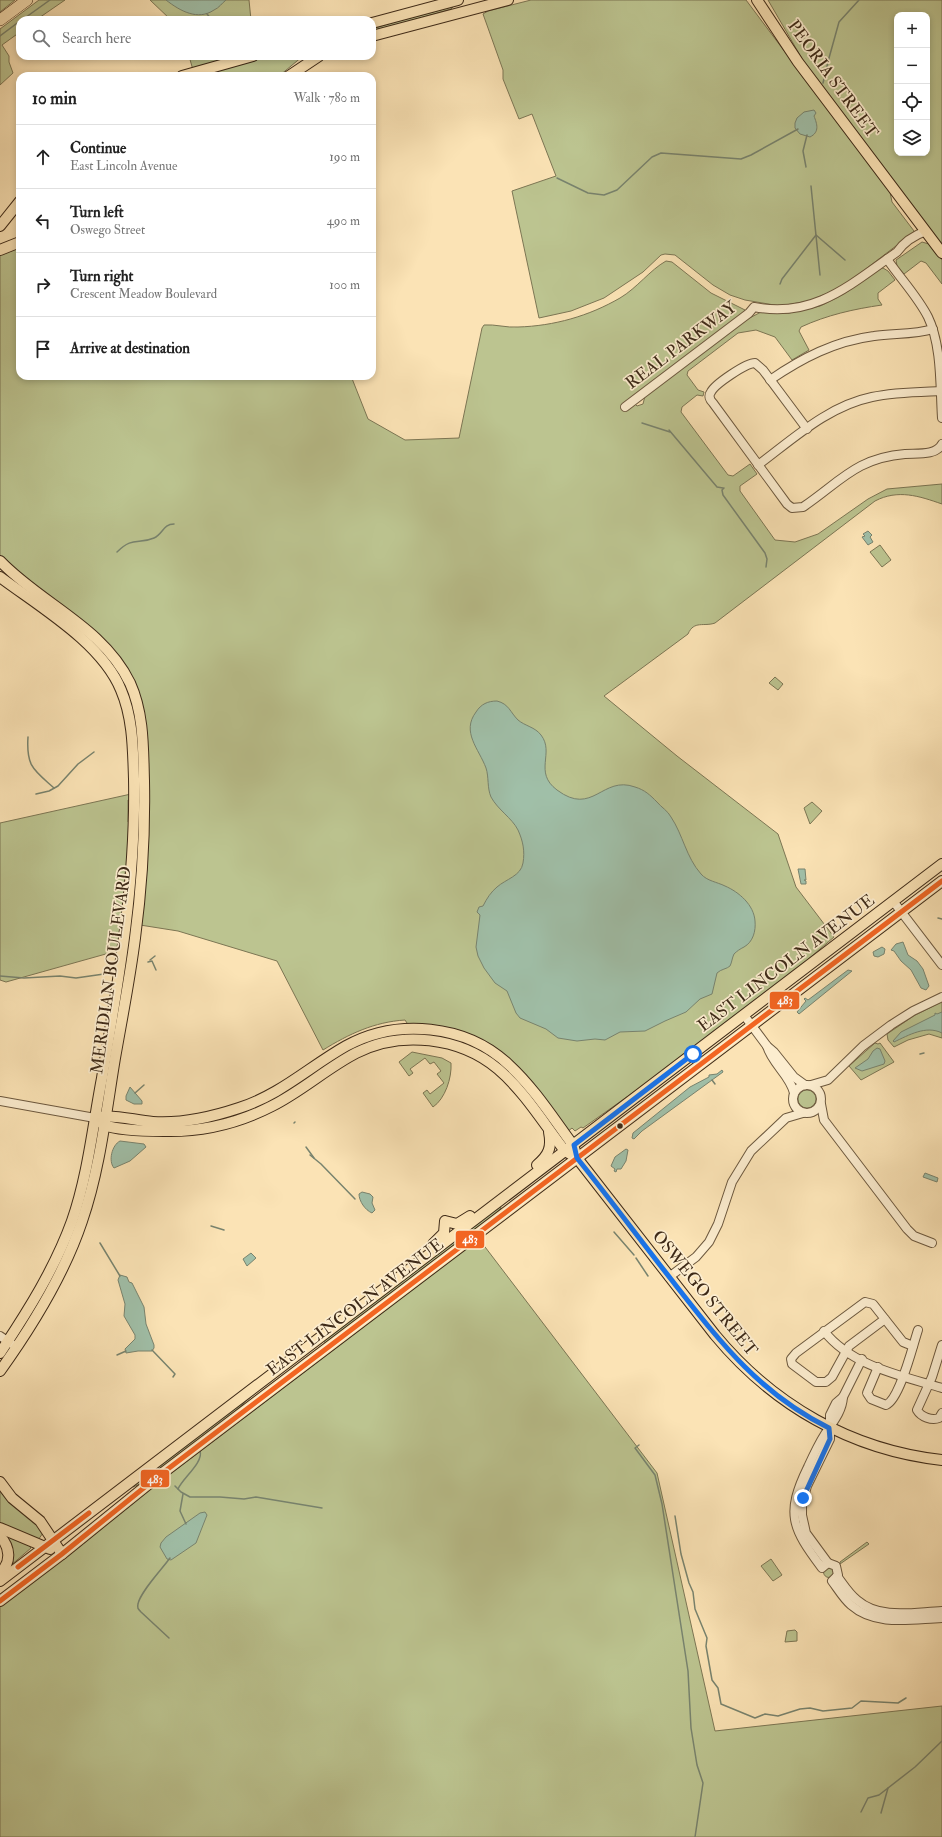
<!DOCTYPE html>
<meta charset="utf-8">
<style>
:root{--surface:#fff;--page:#f2f2f2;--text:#222;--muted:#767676;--line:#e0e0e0}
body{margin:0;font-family:"IM FELL Double Pica",serif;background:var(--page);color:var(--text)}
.controls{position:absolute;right:12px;top:12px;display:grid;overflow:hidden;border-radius:8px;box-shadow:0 2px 6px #0003}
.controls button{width:36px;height:36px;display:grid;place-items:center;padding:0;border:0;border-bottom:1px solid var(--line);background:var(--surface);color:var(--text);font:20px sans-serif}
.stop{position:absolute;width:12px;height:12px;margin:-9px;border:3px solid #1a73e8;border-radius:50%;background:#fff}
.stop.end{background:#1a73e8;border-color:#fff;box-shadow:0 1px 4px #0008}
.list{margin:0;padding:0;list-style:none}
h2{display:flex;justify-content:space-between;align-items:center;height:52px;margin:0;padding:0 16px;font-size:17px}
h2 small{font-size:13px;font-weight:400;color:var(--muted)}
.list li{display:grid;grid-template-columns:26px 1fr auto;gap:12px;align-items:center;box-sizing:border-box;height:64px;padding:0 16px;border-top:1px solid var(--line)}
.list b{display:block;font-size:15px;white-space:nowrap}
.list p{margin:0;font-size:13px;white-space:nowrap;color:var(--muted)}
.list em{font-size:13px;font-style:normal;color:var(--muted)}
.icon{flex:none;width:22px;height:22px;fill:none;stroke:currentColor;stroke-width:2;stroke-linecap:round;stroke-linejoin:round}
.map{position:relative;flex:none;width:942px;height:1837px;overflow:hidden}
.search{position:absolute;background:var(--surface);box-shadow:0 2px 6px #0003;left:16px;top:16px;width:360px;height:44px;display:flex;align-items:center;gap:10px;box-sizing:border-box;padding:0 14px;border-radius:12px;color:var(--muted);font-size:15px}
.panel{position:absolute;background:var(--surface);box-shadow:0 2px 6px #0003;left:16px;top:72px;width:360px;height:308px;border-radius:12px}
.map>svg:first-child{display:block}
</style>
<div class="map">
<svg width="942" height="1837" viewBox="0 0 942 1837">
<rect width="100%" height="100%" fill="#fbe3b5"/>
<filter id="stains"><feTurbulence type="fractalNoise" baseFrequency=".005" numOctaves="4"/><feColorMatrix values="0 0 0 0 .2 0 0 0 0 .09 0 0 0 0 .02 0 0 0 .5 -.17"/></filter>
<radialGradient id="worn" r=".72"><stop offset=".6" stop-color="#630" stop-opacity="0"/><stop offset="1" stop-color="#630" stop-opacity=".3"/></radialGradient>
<g fill="#bcc490" stroke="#7c7654" fill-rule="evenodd">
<polygon points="0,0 15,0 0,12"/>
<polygon points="39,0 65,0 36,20 20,20 20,32 2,45 9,56 9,62 13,73 0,85 0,29"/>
<polygon points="150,0 249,0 251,20 171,20"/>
<polygon points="531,0 746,0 890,192 892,202 914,231 913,233 842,287 809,301 780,306 745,300 730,295 713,285 675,255 665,254 661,255 643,272 604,298 571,311 539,318 512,191 556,176 532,114 519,119 503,79 503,70 483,14 488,11"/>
<path d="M768,0H942V246L804,62ZM897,15H927V153H897Z"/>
<polygon points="455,5 451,9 372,32 372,29 391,23 402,18"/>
<polygon points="189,56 243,56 193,70"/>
<polygon points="264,56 303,56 279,76 192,76"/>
<polygon points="922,242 929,244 942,260 942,284 926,263 921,261 904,274 897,266 896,260"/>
<path d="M20,245V376H351L368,419L405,440L459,438L482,328L484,325C495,324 507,328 518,327C554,326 589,316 620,298C637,288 650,270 666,261L672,262L711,293L745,310L743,313L639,392L635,404L637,406L643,404L645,396L744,321L761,312L789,313L820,306L844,294L881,268H883L888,271L895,280L878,293V299L882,305C854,309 827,315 801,327L799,331L809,350L792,360L775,337L756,330L738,333L688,371L687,375L698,390L704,392L703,396L697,395L682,407L681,412L728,475L733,476L750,464L757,474L740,486V491L775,540L795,542L818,534L868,499L887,489L942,484V504C919,496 898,489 875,501L715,623C704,627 694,620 688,634L604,696L677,756L778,834L796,887L834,937L784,980L655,1077L583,1128L581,1127L575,1131L572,1128L567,1132L495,1050L409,1026L405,1020C374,1022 349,1034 323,1050L277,961L178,931L140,925L147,818L131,679L37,588L0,557V253Z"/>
<polygon points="880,545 891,560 882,567 870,552"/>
<polygon points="775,677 783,684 778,690 769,683"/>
<polygon points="131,794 131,800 128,800 128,822 131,823 120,950 6,982 0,980 0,823"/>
<polygon points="812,802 822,811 810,824 804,808"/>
<polygon points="942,1002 942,1038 929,1034 908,1040 894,1047 888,1040 887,1034 915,1015"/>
<polygon points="404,1032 445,1035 467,1044 396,1037 306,1080 319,1068 359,1043"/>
<polygon points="875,1043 878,1044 880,1043 894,1062 861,1080 849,1066"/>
<path d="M412,1052L442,1058L451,1063C452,1078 445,1099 433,1107L423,1093L427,1090L430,1094L444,1083L437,1074L441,1071L434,1062L430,1064L425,1058L410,1069L413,1073L409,1076L399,1062Z"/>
<circle cx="807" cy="1099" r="9"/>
<polygon points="500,1206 501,1208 485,1223 326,1343 323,1341"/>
<polygon points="479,1239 657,1473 715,1731 942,1706 942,1837 0,1837 0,1606 84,1543 153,1487"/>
<polygon points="259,1389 226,1420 145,1482 133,1487 142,1478"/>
<polygon points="0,1489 32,1519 43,1533 38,1540 0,1525"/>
<polygon points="3,1535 27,1544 31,1548 10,1566"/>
<polygon points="867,1542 869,1544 840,1564 840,1562"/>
<polygon points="771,1559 782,1575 773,1581 761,1566"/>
<circle cx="829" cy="1572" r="5.5"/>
<polygon points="795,1630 797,1632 797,1641 785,1642 787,1631"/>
</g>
<g fill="#a0bfa8" stroke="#78836e">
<path d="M166,0H226C222,3 219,8 214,10C198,21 180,11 166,0Z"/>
<path d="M814,110L816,113L814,116C817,124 820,132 810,137L800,134L795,128V123L797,118L804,112Z"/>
<polygon points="868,531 872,535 870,537 873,542 868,545 862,537 865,536 863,534"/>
<path d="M497,701C509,704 510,712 518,720C525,726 535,727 541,735C555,753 533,772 557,790C593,817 602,775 635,787C645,790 650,795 657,802C661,807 668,811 671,817C683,835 686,857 701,874C707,881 717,882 725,886C739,892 754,905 755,921C756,931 753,942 744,947C740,949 737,951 734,954C732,958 732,962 730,966C727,969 721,969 717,973L712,994L700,999L686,1012L665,1021L645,1031L620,1032L605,1040L595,1039L577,1041L558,1038L546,1029L520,1018L516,1013L507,991L495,983L484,968L478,956L476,947L480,915L477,912L479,907L483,906C487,898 491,892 497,887C506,879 521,876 523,863C525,851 523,841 518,830C512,818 498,810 491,797C487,788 489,777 486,768C479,749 461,732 476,712C481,704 488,701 497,701Z"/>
<polygon points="798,869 805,869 806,880 804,880 806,881 806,884 801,884"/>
<polygon points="903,942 908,955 917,961 923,969 929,986 926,990 921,988 911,970 901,961 894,951 891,950 896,944"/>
<polygon points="882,947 885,949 884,954 878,957 874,956 873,952"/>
<polygon points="848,970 852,971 799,1014 797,1012 806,1001 804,999 805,998 808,1000"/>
<path d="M942,1012V1033C926,1025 909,1035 894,1042L893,1041L901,1032L935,1015V1013L937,1014Z"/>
<polygon points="877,1048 880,1049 885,1061 884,1064 862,1071 855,1068 868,1059 873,1051"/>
<polygon points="722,1070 723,1072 642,1131 634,1139 632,1138 633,1133 690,1087 709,1077 709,1075 717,1074"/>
<polygon points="130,1087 142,1101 142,1104 134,1104 126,1100 126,1096"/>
<path d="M120,1141L144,1144L146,1147L130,1161L114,1168C108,1161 112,1145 120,1141Z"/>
<polygon points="626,1149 628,1150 626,1161 621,1169 617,1169 616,1172 614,1171 615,1169 611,1166 615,1157"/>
<polygon points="925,1173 938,1178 937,1182 923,1177"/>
<path d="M362,1192L370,1194L373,1197L372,1203L375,1210L372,1213C365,1210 359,1201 359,1194Z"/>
<polygon points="251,1253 256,1258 247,1266 243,1259"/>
<polygon points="120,1275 127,1277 129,1282 132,1283 144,1307 146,1324 154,1345 154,1348 152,1351 138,1351 126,1353 125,1349 135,1339 135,1335 124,1316 125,1304 118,1280"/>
<polygon points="205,1512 207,1515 196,1543 171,1560 167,1559 160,1547 161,1543 166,1537 200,1513"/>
</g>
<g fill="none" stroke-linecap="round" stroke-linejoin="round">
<g stroke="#78836e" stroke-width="1.5">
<polyline points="207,14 212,20"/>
<polyline points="22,20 50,0"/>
<polyline points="0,36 20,21"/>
<polyline points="823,83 829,58 839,22 859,0"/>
<polyline points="806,167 803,151 807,135"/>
<polyline points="557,178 588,193 604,195 617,190 652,157 661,153 741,159 751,155 798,129"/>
<polyline points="811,186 820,275"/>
<polyline points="19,264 18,256 20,256"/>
<polyline points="780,284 782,279 816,235 845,260"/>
<polyline points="642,423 670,432"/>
<polyline points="669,430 717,487 723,488"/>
<polyline points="724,488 722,490 723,495 765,553 767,559 766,567"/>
<path d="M117,552C133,536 138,545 154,538C163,534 163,524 174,524"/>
<path d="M28,737C26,767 34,770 54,788"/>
<polyline points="36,794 49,791 58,786 78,764 94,752"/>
<polyline points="938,918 942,919"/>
<polyline points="150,960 155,956"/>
<polyline points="148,962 152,961 156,970"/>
<polyline points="0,976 24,978 60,976 76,978 104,974"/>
<polyline points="920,1054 924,1053"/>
<polyline points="712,1080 715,1084"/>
<polyline points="135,1093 144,1085"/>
<polyline points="294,1123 295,1122"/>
<polyline points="306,1147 314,1158"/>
<polyline points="310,1155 321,1164 355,1199"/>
<polyline points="211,1226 224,1230"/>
<polyline points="614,1232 634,1255"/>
<polyline points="100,1243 120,1276"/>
<polyline points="636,1258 648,1276"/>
<polyline points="152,1350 175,1374 173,1377"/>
<polyline points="117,1355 126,1351"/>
<polyline points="639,1445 635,1448 655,1475 662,1504 688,1671 691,1728 697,1765 703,1783 695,1837"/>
<polyline points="175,1486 181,1492 190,1497 220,1497 244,1499 256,1497 322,1508"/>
<path d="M178,1489C182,1479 204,1462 200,1451"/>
<polyline points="183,1494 180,1511 186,1524"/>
<polyline points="675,1516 681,1554 689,1583 693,1592 695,1609 707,1638 706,1646 712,1680 718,1688 721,1704 755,1718 765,1714 778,1716 800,1709 810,1708 823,1711 852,1708 861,1701 898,1703 906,1698"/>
<path d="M169,1638L141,1612C138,1609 137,1608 138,1604C140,1592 162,1569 170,1558"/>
<polyline points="861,1812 868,1798 879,1795 915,1767 942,1741"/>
<polyline points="881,1813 888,1788"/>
</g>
<g stroke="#6c583e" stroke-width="10">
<g id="minor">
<path d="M887,259C900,278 918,297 928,317C942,346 940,387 942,418"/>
<path d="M770,380C802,358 835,341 874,336C893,333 914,335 933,329"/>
<path d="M625,407L749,313L754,307C814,319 851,284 897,252C904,242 915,235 926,231"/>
<path d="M807,429L763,370L755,363C746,363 715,384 711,392C708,396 710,400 713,403L787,504L792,508L803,507C840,482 856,458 905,454C916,453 936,456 942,444"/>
<path d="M758,465C793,439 828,406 872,397C895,392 919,392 942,391"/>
<polyline points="893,901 942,965"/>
<polyline points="744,1015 767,1046 774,1052 794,1077 805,1085"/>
<path d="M767,1046C772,1064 790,1075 794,1093"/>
<circle cx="807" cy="1099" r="14"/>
<polyline points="811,1085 828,1080 863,1046 891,1025 913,1011 942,997"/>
<polyline points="0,1101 95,1118"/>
<polyline points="821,1104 824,1120 907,1229 914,1236 932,1243"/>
<polyline points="669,1277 696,1257 709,1242 718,1224 732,1182 751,1151 786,1118 803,1113"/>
<polyline points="885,1319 849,1346 832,1377 826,1382 816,1382 792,1364 791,1359 796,1353 865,1302 873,1304 903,1342 913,1346"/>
<path d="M824,1331C851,1366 902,1376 942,1388"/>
<polyline points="0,1336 12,1344"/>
<path d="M942,1345L932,1377L917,1410C921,1417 932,1421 939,1418L942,1413"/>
<path d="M878,1367L867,1393L871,1399L886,1405C900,1399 913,1345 918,1330"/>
<path d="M843,1397C842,1412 833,1422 825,1434C818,1445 813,1456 808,1467C785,1514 792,1528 822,1568L828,1563L836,1566L838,1575L832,1581C838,1589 843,1598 851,1605C876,1627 912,1619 942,1618"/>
<polyline points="828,1563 806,1533 802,1515 802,1503 807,1486 830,1439 830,1415 836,1403 843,1397 862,1359"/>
<path d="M837,1576C843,1584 849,1594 857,1600C880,1620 914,1612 942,1611"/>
</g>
</g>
<g stroke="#3d2917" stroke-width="12">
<g id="major">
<polyline points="757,0 798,62 942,253"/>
<polyline points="372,23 458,0"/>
<polyline points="372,36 508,0"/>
<polyline points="182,76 253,56"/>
<polyline points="289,76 319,56"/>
<polyline points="0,226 20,201"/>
<polyline points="0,250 20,242"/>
<path d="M0,561C41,604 103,627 130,683C144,714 143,748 144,781C145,833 142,886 135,938C130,978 122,1018 115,1058C106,1112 100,1169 82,1221C64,1275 33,1325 0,1371"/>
<path d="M0,577C40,607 102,643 121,690C133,718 133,749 134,779C136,880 119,978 102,1078C93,1125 88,1175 72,1221C55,1268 28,1311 0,1353"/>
<path d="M99,1117C116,1114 136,1121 153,1122C182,1124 212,1117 239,1108C280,1095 309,1067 346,1046C397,1018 466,1024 509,1065C534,1088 553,1118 573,1145L575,1151"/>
<path d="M95,1118C98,1120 101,1123 104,1125C117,1130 150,1131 164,1131C201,1132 239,1123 272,1106C302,1091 327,1068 356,1053C401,1030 460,1037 498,1069C525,1092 544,1124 565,1151L577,1158L715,1335C773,1405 851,1450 942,1460"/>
<path d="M537,1165C549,1155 552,1147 549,1132"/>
<polyline points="433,1244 444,1233 445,1221 457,1224 470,1216"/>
<polyline points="0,1482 12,1498 40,1521 62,1554"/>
<polyline points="0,1528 50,1549"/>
<path d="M0,1536C10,1547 12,1562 0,1573"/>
<polyline points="0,1581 942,864"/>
<polyline points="0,1601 62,1554 156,1478 942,881"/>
</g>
</g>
<g stroke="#3d2917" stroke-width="12">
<polyline id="highway" points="0,20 27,0"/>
</g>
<use href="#minor" stroke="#fcedcf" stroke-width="8"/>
<use href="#major" stroke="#fbe3b5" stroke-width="10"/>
<use href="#highway" stroke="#fbe3b5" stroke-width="11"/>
<g stroke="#fcedcf" stroke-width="8">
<g id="bus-1">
<polyline points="18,1567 89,1513"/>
<polyline points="0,1601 62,1554 156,1478 942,881"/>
</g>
</g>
<use href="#bus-1" stroke="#f26522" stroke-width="5"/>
</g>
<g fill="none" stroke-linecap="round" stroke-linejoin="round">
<path stroke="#1a73e8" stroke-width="5" d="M693,1054L574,1145L577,1158C610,1199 641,1241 674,1283C721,1343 759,1393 829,1428L830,1439L803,1498"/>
</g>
<circle fill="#3d2917" stroke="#fcedcf" stroke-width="1.5" cx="620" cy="1126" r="3.5"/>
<g text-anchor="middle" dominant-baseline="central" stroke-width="3.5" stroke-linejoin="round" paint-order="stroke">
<g font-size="17" fill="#3d2917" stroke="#fcedcf">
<text transform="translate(833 79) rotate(54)">PEORIA STREET</text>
<text transform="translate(681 345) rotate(-37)">REAL PARKWAY</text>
<text transform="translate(786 963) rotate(-37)">EAST LINCOLN AVENUE</text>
<text transform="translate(111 970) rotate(-82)">MERIDIAN BOULEVARD</text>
<text transform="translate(705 1293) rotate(51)">OSWEGO STREET</text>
<text transform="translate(355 1307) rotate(-37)">EAST LINCOLN AVENUE</text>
</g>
</g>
<g stroke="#fcedcf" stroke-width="1.5">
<rect x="769" y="991" width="31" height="19" rx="4" fill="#f26522"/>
<rect x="455" y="1230" width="30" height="19" rx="4" fill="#f26522"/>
<rect x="140" y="1469" width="30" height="19" rx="4" fill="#f26522"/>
</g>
<g font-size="11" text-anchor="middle" font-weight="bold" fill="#fff">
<text x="785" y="1004">483</text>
<text x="470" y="1243">483</text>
<text x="155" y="1483">483</text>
</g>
<rect width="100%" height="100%" filter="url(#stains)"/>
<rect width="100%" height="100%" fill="url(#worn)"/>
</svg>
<div class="controls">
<button>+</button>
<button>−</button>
<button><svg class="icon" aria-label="locate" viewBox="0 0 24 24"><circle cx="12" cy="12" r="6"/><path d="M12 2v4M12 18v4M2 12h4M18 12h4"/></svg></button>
<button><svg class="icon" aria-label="layers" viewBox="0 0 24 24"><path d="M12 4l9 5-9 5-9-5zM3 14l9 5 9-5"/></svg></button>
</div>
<div class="stop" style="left:693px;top:1054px"></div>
<div class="stop end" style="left:803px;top:1498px"></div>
<div class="search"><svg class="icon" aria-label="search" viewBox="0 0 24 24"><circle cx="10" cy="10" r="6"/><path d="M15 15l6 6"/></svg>Search here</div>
<section class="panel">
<h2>10 min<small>Walk · 780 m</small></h2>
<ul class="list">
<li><svg class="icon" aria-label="ahead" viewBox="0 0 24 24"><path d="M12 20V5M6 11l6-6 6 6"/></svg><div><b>Continue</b><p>East Lincoln Avenue</p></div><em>190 m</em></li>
<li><svg class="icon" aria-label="left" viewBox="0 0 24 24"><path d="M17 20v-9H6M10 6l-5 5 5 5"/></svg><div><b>Turn left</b><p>Oswego Street</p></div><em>490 m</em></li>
<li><svg class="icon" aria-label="right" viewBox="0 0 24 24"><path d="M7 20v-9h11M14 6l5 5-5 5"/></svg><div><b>Turn right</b><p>Crescent Meadow Boulevard</p></div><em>100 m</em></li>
<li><svg class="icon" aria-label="arrive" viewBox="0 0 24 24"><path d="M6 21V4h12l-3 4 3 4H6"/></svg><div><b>Arrive at destination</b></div></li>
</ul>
</section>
</div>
